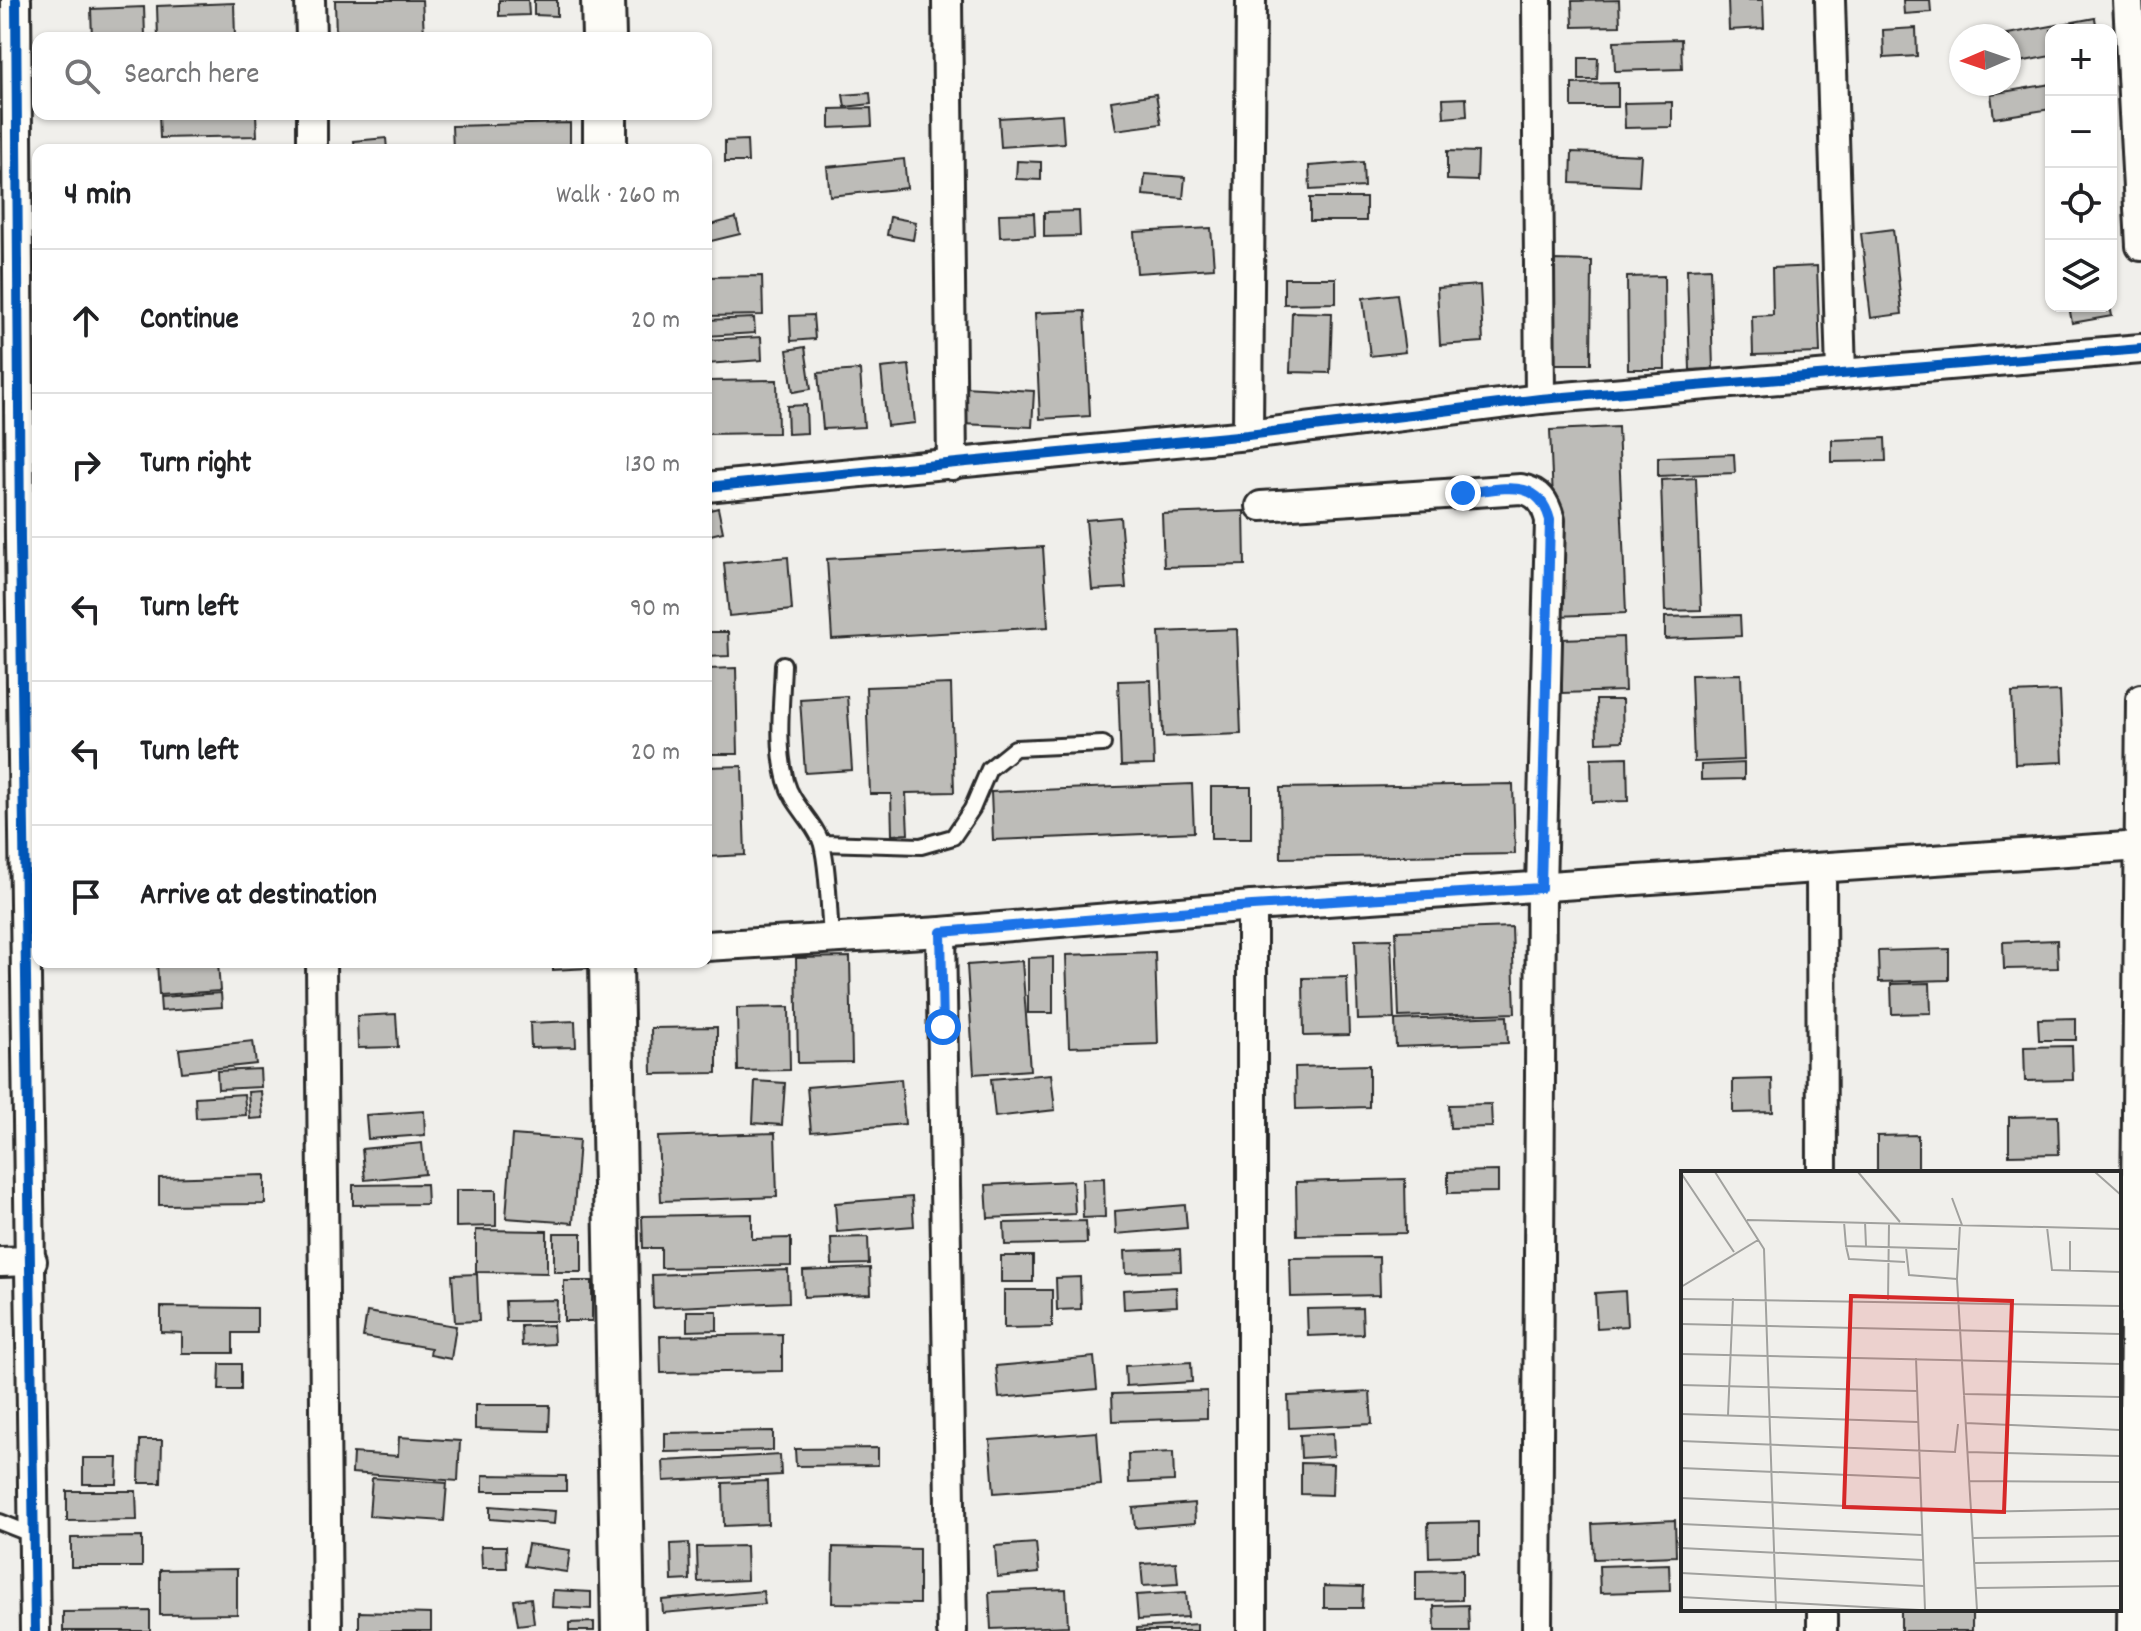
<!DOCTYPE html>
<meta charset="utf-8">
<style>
:root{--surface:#fff;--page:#f2f2f2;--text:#202124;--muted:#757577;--line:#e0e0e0}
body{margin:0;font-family:Dekko,sans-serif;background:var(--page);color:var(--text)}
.controls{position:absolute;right:24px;top:24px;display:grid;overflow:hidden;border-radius:16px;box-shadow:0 2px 6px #0004}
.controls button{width:72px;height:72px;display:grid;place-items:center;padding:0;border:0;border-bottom:2px solid var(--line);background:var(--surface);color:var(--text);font:40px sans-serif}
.compass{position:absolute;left:1949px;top:24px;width:72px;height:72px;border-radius:50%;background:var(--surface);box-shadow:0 2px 6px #0004;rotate:268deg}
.stop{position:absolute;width:24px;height:24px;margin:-18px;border:6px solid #1a73e8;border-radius:50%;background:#fff}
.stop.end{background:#1a73e8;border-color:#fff;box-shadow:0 2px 8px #0008}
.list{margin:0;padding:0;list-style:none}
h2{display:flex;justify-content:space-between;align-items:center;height:104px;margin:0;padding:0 32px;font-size:34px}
h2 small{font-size:26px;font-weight:400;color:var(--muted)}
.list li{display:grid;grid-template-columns:52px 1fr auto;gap:24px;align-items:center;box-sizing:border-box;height:144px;padding:0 32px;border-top:2px solid var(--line)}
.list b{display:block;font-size:30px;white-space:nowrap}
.list em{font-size:26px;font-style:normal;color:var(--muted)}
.icon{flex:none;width:44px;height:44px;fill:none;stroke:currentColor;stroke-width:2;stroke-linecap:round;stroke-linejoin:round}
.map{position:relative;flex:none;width:2141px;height:1631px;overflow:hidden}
.search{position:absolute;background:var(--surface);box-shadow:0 2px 6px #0004;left:32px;top:32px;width:680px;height:88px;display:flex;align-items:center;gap:20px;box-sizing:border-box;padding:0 28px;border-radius:16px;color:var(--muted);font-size:30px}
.panel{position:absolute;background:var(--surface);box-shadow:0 2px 6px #0004;left:32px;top:144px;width:680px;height:824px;border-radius:16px}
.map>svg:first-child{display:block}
</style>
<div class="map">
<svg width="2141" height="1631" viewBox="0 0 2141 1631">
<rect width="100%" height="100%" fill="#f0efeb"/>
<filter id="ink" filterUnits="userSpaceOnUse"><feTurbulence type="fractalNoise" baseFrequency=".0125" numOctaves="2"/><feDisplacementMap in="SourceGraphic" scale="16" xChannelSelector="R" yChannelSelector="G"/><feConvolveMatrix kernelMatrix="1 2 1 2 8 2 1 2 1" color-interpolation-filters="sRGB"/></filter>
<g filter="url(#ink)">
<g fill="#bdbcb8" stroke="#2b2b2b" stroke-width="2">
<polygon points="335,0 422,0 424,34 336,37"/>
<polygon points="499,0 528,0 529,15 499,16"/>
<polygon points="534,0 557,0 557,16 534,15"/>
<polygon points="1619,0 1620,26 1573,27 1572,1"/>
<polygon points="1728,0 1763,0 1764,28 1729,30"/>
<polygon points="1903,0 1930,0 1931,12 1904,14"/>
<polygon points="234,3 235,38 158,38 157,6"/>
<polygon points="144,7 145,36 92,38 91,9"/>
<polygon points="2095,18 2097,30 2051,30 2051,56 2009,64 2009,36 1997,36"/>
<polygon points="1916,28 1917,56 1884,58 1883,30"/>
<polygon points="1681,39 1682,69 1615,71 1614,41"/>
<polygon points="1579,58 1598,58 1597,80 1579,80"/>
<polygon points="1618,83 1618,107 1572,107 1572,84"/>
<polygon points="2051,84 2051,109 1994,118 1991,94"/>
<polygon points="870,93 871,104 845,107 843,95"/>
<polygon points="1156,94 1161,124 1116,130 1111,101"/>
<polygon points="1466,98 1467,116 1444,118 1443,99"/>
<polygon points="1672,102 1672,127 1625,128 1624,103"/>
<polygon points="871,108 872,126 830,128 830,109"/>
<polygon points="159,114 256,114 257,136 160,138"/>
<rect x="494" y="114" width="66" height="3"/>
<polygon points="1062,114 1064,143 1001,147 999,118"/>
<polygon points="570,123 570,150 453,150 452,126"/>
<polygon points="386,138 387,150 355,150 354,141"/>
<polygon points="747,140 748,162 725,162 725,141"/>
<polygon points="698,146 699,150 620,150 620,148"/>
<polygon points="1447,151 1478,152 1477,181 1447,180"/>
<polygon points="1572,152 1641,155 1639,186 1571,183"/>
<polygon points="904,159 907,188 830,196 827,167"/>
<polygon points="1017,161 1041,162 1041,180 1016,179"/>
<polygon points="1363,162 1364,187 1310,190 1309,166"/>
<polygon points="1145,174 1185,177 1183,198 1143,195"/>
<rect x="1310" y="198" width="56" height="23"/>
<polygon points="1079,211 1080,236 1044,237 1044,212"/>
<polygon points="1034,213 1035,235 1000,237 999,214"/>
<polygon points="890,217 916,222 913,240 887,235"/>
<polygon points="736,218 740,234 707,242 706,226"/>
<polygon points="1211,228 1214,268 1137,273 1134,232"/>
<polygon points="1893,229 1902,314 1871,318 1861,233"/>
<polygon points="1553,260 1592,261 1591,364 1551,364"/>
<polygon points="1817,266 1820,353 1753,355 1752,316 1773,315 1772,268"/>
<polygon points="1710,268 1713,369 1690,370 1687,269"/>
<polygon points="762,276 763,315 706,316 706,277"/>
<polygon points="1664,276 1665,369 1628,369 1627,277"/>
<polygon points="1284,278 1336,278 1336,303 1284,304"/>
<polygon points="1480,285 1483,342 1440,345 1437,288"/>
<polygon points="1397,294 1405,352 1370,356 1363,298"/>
<polygon points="2069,306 2110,306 2112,316 2072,323"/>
<polygon points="1085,311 1090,416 1040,419 1035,313"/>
<polygon points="1292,312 1332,313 1330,373 1290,372"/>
<polygon points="813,315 815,339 791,341 790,316"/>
<polygon points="754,318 755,333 706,336 706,320"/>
<polygon points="761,337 762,360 706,364 706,340"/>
<polygon points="805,347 811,389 793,392 787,350"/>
<polygon points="909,365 915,423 887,426 881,368"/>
<polygon points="860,370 864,427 823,429 818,373"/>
<polygon points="777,380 778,433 706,434 706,381"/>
<polygon points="963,387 1034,391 1032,427 961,424"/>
<polygon points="806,405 807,433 788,434 787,406"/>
<polygon points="1618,427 1626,613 1558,616 1550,430"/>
<polygon points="1885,438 1886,461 1832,462 1832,440"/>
<polygon points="1734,454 1735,473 1658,476 1658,457"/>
<polygon points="1696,478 1701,610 1665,611 1661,480"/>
<polygon points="718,508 723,532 706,536 706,511"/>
<polygon points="1244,511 1245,565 1164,567 1162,514"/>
<polygon points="1120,517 1126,588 1092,590 1086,520"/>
<polygon points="1043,547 1048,627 832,639 827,559"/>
<polygon points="788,557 792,610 729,616 724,563"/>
<polygon points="1740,615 1741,636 1665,639 1665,617"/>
<polygon points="1237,629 1241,734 1163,737 1159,632"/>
<polygon points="706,632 728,632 729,656 706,657"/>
<polygon points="1623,637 1625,691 1562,693 1560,639"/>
<polygon points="736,668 738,754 706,754 706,669"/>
<polygon points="1741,674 1744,760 1694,762 1691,675"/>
<polygon points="1151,680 1154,765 1121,766 1118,681"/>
<polygon points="951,684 954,792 906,793 908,834 892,835 891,794 870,794 866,687"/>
<polygon points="2060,691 2063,762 2015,764 2012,693"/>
<polygon points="847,696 852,770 805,773 800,699"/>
<polygon points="1596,700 1622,700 1623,741 1597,742"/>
<polygon points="1627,757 1628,801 1592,802 1591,758"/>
<polygon points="1744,763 1744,779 1701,780 1701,765"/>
<polygon points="742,766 745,855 706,857 706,767"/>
<polygon points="1192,784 1194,832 993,840 991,792"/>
<polygon points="1513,784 1515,854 1281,858 1280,788"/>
<rect x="1211" y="787" width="40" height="52"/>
<polygon points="1512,927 1515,1013 1399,1017 1396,931"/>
<polygon points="1391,939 1394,1019 1358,1020 1355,940"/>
<polygon points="2057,940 2058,968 2004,969 2003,942"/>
<polygon points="1949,949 1949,980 1879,982 1878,951"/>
<polygon points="1155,952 1158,1044 1069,1047 1066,955"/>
<polygon points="850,957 852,1062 798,1063 796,958"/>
<polygon points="1053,957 1053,1013 1028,1013 1028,958"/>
<polygon points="1022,961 1030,1070 974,1074 967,965"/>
<polygon points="157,962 218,962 220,991 159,995"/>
<polygon points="553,962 588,962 589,968 553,970"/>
<polygon points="1347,977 1349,1035 1304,1036 1303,978"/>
<polygon points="1930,983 1931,1013 1892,1014 1891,984"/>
<polygon points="221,993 222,1007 161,1011 160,997"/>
<polygon points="789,1007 790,1070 738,1071 737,1008"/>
<polygon points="396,1014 398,1047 358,1048 357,1016"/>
<polygon points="1507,1016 1508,1043 1396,1047 1395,1020"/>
<polygon points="2076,1018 2076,1040 2039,1040 2038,1019"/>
<polygon points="575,1021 576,1047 531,1048 530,1023"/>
<polygon points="717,1027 717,1073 652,1074 651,1028"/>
<polygon points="253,1041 256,1064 182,1072 179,1049"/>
<polygon points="2072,1046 2073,1080 2025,1081 2024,1047"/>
<polygon points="1369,1065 1369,1107 1296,1109 1295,1067"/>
<polygon points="260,1069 261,1087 218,1089 217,1071"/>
<polygon points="1051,1074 1055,1110 995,1117 991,1079"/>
<polygon points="901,1079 905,1124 811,1132 807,1087"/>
<polygon points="1772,1079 1773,1112 1733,1113 1733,1080"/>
<polygon points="755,1081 785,1083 782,1125 753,1123"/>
<polygon points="261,1091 263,1118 250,1119 248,1092"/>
<polygon points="244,1094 246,1115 196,1118 195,1097"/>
<polygon points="1491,1104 1492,1127 1450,1128 1449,1105"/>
<polygon points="424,1111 425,1135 368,1139 366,1115"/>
<polygon points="2058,1116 2059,1154 2009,1155 2009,1117"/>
<polygon points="775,1133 777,1197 661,1201 658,1137"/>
<polygon points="512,1135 579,1140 573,1223 506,1218"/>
<polygon points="1918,1135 1918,1173 1877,1173 1877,1136"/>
<polygon points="422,1143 425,1174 365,1180 362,1149"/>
<polygon points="1498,1171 1498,1192 1448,1193 1448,1172"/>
<polygon points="265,1175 265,1204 159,1205 159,1178"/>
<polygon points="1104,1178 1105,1217 1083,1218 1082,1179"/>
<polygon points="1405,1179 1406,1233 1297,1235 1296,1182"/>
<polygon points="1073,1181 1075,1214 988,1218 986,1185"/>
<polygon points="426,1184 427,1204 353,1205 353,1185"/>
<polygon points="456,1190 496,1190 496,1226 456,1227"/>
<polygon points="912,1197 914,1226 837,1232 835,1203"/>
<polygon points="1185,1205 1187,1228 1116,1234 1115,1211"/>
<polygon points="752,1214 752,1239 791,1238 791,1266 661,1268 661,1248 643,1248 642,1216"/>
<polygon points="1086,1221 1087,1243 1005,1245 1004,1223"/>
<polygon points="476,1230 547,1231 547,1273 476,1272"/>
<rect x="554" y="1233" width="28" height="39"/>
<polygon points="868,1237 869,1264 832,1265 831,1238"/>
<polygon points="1180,1249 1181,1271 1126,1273 1125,1251"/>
<rect x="1001" y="1256" width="32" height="26"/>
<polygon points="1379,1257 1380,1295 1291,1297 1290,1258"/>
<polygon points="870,1268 871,1294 804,1297 803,1271"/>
<polygon points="788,1270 789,1302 653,1308 652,1275"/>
<polygon points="477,1274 479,1321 455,1322 452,1275"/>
<polygon points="1080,1277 1081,1309 1057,1310 1056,1278"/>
<rect x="564" y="1281" width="28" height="40"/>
<polygon points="1176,1287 1177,1306 1124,1309 1123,1290"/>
<polygon points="1004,1290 1052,1290 1052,1327 1004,1328"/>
<polygon points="1625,1291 1627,1326 1597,1328 1595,1293"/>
<polygon points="557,1300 556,1321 506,1321 505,1301"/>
<polygon points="161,1307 257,1308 257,1333 233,1333 233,1353 182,1353 182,1333 161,1332"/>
<polygon points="1362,1308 1363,1334 1308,1336 1307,1309"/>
<polygon points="687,1311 717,1311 717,1330 687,1331"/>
<polygon points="367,1312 456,1326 451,1359 430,1355 431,1348 363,1337"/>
<polygon points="553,1325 554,1344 522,1346 521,1326"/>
<polygon points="782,1334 782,1371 661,1373 660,1336"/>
<polygon points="1094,1357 1097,1389 999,1398 996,1366"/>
<polygon points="1191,1362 1192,1382 1126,1386 1125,1366"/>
<polygon points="220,1364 241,1364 241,1390 219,1390"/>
<polygon points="1207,1391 1207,1418 1113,1421 1112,1394"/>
<polygon points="1370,1392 1372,1424 1289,1428 1288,1396"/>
<polygon points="475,1405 550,1405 549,1431 475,1429"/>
<polygon points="773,1431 773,1450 665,1452 665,1433"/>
<polygon points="1097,1432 1101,1485 994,1493 990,1440"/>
<polygon points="1333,1433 1334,1456 1301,1458 1300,1435"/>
<polygon points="399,1437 460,1441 458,1481 352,1473 353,1453 398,1456"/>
<polygon points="140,1440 162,1440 161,1483 139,1483"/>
<polygon points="878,1448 878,1465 796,1466 795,1449"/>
<polygon points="1173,1452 1174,1481 1129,1483 1128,1454"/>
<polygon points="780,1455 781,1475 664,1481 663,1461"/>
<polygon points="83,1458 118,1458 117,1484 83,1484"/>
<polygon points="1301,1463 1333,1464 1332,1495 1301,1494"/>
<polygon points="483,1475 566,1476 566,1491 483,1491"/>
<polygon points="372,1478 447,1483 444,1521 369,1516"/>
<polygon points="767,1481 768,1524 724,1526 723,1483"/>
<polygon points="67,1491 136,1491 137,1520 67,1521"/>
<polygon points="1194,1503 1195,1523 1135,1528 1133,1508"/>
<polygon points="490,1506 555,1511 554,1524 490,1519"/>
<polygon points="1675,1520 1676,1556 1594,1559 1592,1524"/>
<polygon points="1479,1522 1479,1555 1429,1557 1428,1523"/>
<polygon points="142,1537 142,1567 71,1567 71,1538"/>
<polygon points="689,1543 690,1580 672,1581 671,1544"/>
<polygon points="1036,1543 1039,1573 997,1577 995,1546"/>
<polygon points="528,1544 570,1550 567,1572 524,1566"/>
<polygon points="481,1546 506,1546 507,1568 482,1568"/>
<polygon points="746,1546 747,1580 698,1582 697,1547"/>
<polygon points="833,1547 919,1549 919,1604 832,1603"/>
<polygon points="1176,1562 1178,1584 1143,1586 1141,1564"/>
<polygon points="1669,1564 1670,1591 1600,1593 1599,1566"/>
<polygon points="237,1569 237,1614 160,1615 160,1570"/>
<polygon points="1462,1570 1462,1600 1416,1601 1416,1571"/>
<polygon points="1324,1586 1363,1587 1362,1608 1324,1608"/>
<polygon points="1066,1589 1068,1626 991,1629 989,1592"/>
<polygon points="553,1590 591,1592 591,1609 552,1607"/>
<polygon points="763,1591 765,1604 663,1613 662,1600"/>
<polygon points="1186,1592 1188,1617 1138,1620 1136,1595"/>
<polygon points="531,1598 534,1623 518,1625 514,1600"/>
<polygon points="1468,1605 1469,1631 1435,1631 1434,1606"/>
<rect x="1901" y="1609" width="71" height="22"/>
<polygon points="150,1611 150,1631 63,1631 63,1612"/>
<polygon points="359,1612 431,1614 431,1631 359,1631"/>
<polygon points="594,1622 594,1631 569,1631 569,1623"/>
<polygon points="1197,1624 1197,1631 1137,1631 1137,1628"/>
</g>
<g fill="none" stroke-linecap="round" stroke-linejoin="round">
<g stroke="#2b2b2b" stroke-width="20">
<g id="lane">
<path d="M783,664C782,701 776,744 786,781C792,804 811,818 820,839C828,857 829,914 831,937"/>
<polyline points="822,843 921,846 953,837 972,809 989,769 1015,748 1103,744"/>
<polyline points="0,1522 33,1535"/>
</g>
</g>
<g stroke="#2b2b2b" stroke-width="34">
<g id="street">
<polyline points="16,0 20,540 35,1631"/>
<polyline points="310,0 311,38"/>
<polyline points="947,0 952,465"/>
<polyline points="1537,0 1540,399"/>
<polyline points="1830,0 1841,374"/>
<polyline points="2128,0 2141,246"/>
<polyline points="312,114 312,150"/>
<polyline points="1248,435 1251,0"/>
<polyline points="706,487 1248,435 1540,399 2141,349"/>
<path d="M1261,506L1521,489C1539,492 1545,502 1550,520L1541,888L1537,1631"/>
<polyline points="1821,869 1822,1173"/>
<polyline points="1252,906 1252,1631"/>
<polyline points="941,932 952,1631"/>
<polyline points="706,946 941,932 1252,906 2141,846"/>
<polyline points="321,962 327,1631"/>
<polyline points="0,1262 32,1261"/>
<polyline points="1822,1609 1822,1631"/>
<polyline points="2132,1631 2141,699"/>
</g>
</g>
<g stroke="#2b2b2b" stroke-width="48">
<g id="secondary">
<polyline points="603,0 604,38"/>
<polyline points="605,114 605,150"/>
<polyline points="611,962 623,1631"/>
</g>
</g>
<use href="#lane" stroke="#fdfcf7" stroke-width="14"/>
<use href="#street" stroke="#fdfcf7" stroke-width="28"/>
<use href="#secondary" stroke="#fdfcf7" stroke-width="42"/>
<g stroke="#fdfcf7" stroke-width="15">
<g id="cycleway">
<polyline points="16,0 20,540 35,1631"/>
<polyline points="706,487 1248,435 1540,399 2141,349"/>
</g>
</g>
<use href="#cycleway" stroke="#0057b8" stroke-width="10"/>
</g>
</g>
<g fill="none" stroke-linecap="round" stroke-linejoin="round" filter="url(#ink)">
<path stroke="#1a73e8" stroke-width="10" d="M943,1027L941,932L1252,906L1541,888L1550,520C1538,475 1500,490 1463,493"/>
</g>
<g transform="translate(1681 1171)">
<rect width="440" height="440" fill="#f0efeb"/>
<path fill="none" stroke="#a1a19e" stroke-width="2" d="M34,1L83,78L95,439M177,1L219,51M414,1L440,24M0,2L53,81M271,27L281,54M66,49L440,58M163,51L165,75L276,78M184,51L185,75M279,54L276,108L296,439M366,56L371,99L440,101M165,75L168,88L224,91M225,77L228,104L276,108M389,99V70M0,116L77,69M0,128L440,135M207,129L208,52M0,153L440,163M0,183L440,193M235,187L244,439M0,214L236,220M282,223L440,226M0,243L237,251M47,244L52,127M284,252L440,259M0,270L274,281L277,253M286,281L440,285M0,297L239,307M288,310L440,311M0,327L289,341L440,338M0,353L241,364M291,367L440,365M0,377L242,389M293,392L440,390M0,402L243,415M295,417L440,415M0,426L239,439"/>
<path fill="#d62828" fill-opacity="0.15" stroke="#d62828" stroke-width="4" d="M170,125L331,130L323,341L163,336Z"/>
<rect width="440" height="440" fill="none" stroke="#2b2b2b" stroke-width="4"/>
</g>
</svg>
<div class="controls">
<button>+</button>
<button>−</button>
<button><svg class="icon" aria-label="locate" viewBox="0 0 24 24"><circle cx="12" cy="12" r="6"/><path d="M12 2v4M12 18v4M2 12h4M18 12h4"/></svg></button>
<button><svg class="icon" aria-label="layers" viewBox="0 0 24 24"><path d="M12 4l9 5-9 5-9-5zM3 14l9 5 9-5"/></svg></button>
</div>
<svg class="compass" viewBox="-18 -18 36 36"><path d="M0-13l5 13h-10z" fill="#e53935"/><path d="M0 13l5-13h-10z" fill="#757577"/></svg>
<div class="stop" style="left:943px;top:1027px"></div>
<div class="stop end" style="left:1463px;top:493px"></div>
<div class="search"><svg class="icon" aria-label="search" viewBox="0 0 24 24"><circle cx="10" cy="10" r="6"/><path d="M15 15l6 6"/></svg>Search here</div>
<section class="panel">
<h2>4 min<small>Walk · 260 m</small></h2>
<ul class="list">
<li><svg class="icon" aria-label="ahead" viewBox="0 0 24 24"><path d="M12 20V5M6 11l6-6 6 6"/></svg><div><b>Continue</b></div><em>20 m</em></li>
<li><svg class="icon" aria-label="right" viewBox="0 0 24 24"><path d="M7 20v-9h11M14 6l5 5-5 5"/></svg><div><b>Turn right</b></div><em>130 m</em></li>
<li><svg class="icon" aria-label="left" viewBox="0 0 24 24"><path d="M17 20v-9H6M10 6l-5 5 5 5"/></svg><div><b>Turn left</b></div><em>90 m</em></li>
<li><svg class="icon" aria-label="left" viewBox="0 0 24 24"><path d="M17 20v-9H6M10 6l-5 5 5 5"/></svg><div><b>Turn left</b></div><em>20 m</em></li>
<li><svg class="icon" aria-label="arrive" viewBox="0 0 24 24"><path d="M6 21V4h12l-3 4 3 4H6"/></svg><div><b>Arrive at destination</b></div></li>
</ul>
</section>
</div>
